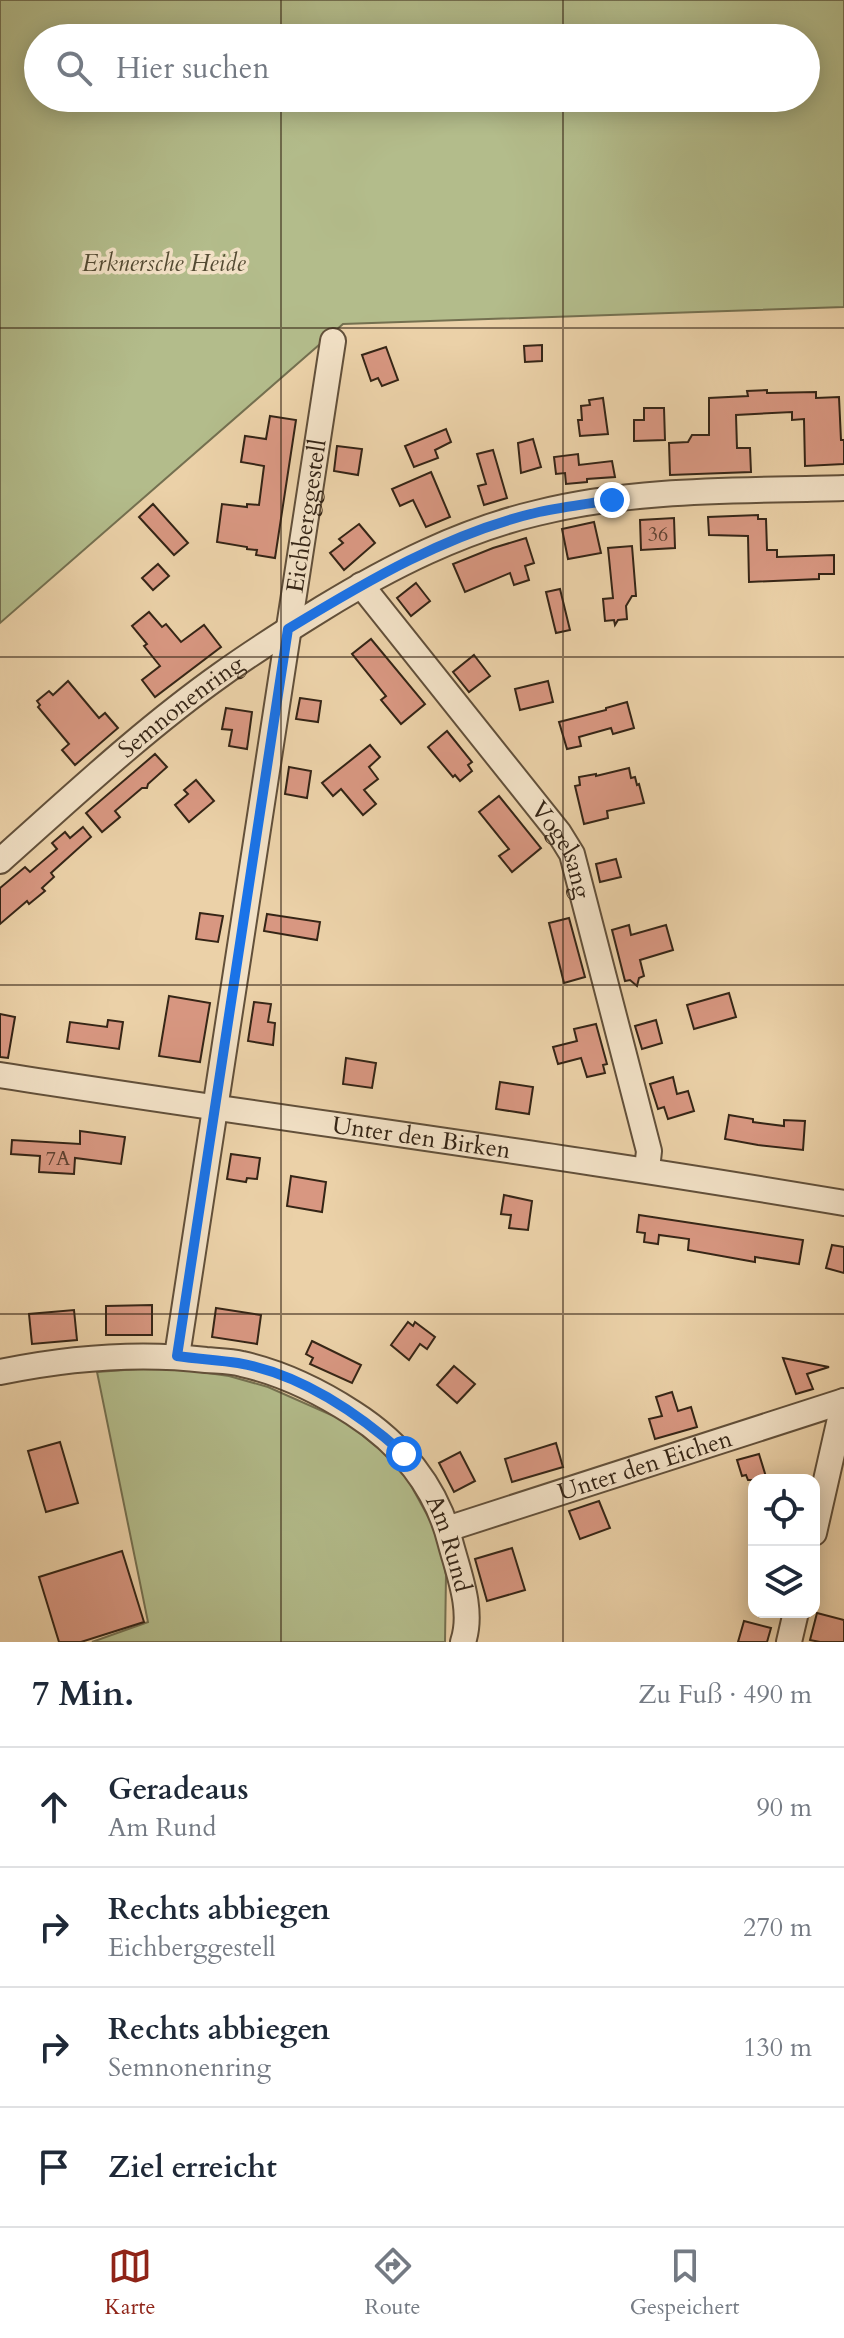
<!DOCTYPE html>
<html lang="de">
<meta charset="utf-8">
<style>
:root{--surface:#fff;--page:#f6f6f7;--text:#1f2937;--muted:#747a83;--line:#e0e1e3;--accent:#8f2418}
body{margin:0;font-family:Cardo,serif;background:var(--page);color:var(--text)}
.controls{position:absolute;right:24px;bottom:24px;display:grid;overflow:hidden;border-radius:16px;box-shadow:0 4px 20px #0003}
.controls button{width:72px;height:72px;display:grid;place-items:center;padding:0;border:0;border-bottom:2px solid var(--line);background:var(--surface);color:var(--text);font:40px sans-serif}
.stop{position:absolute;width:24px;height:24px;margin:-18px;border:6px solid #1a73e8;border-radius:50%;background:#fff}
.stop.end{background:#1a73e8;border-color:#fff;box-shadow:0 2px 8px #0008}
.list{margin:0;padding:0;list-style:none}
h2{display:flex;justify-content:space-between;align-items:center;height:104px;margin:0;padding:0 32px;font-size:34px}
h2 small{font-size:26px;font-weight:400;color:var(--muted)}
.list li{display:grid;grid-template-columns:52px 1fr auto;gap:24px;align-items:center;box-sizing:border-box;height:120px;padding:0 32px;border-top:2px solid var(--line)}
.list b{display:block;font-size:30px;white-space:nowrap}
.list p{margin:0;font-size:26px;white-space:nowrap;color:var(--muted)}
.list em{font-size:26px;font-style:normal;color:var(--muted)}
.icon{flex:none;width:44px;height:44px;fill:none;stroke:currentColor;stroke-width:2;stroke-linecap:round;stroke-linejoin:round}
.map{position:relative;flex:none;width:844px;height:1642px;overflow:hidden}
.search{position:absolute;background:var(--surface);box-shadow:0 4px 20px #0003;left:24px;right:24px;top:24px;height:88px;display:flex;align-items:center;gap:20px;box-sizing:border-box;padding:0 28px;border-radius:44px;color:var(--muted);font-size:30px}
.sheet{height:584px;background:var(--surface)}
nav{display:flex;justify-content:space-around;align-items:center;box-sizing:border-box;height:112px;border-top:2px solid var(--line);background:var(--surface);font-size:22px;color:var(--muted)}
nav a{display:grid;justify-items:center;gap:4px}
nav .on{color:var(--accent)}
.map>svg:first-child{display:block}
</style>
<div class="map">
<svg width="844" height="1642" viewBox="0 0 844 1642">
<rect width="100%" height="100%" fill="#ebd1a8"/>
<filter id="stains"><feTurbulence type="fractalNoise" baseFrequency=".0025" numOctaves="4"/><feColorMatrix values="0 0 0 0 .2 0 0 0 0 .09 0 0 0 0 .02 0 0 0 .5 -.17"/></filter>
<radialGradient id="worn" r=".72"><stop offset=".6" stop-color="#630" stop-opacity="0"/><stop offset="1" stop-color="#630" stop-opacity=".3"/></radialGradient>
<g fill="#b3bc8b" stroke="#747050" stroke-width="2" fill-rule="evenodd">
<path d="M0,0H844V307L343,324L0,623ZM38,38H806V98H38Z"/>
<polygon points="165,1367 229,1376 268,1387 345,1421 384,1453 408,1480 431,1522 441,1551 446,1575 445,1642 92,1642 148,1622 97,1372"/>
</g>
<g fill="#d89781" stroke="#352516" stroke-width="2">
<polygon points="542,345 542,361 525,362 524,346"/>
<polygon points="386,347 398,380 382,386 378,378 371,381 362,355"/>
<polygon points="767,390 767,393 816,392 816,398 839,397 841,440 844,440 844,464 805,466 804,419 792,420 792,412 736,415 737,448 750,448 751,472 670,475 669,443 688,442 692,435 709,435 709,398 748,396 747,391"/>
<polygon points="603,398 608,434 580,436 578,420 582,420 581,406 590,405 589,400"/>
<polygon points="644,408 664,408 665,440 634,441 634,420 644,420"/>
<polygon points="270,416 296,420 275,558 256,555 257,550 247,549 247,547 217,542 222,504 247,507 247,504 259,505 264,466 241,462 245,436 266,439"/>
<polygon points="446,429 451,442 435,450 438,458 414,467 405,446"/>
<polygon points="533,439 541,467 521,473 518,443"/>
<polygon points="337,446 362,449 358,475 334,471"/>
<polygon points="493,450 507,498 484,505 478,486 486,484 477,454"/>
<polygon points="578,454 579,465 612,461 615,477 587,479 587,482 566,484 565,473 556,474 554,457"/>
<polygon points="431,472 450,517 426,527 413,500 400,506 392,489"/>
<polygon points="153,504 188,543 174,555 139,517"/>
<polygon points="758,515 758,519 766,519 767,550 777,550 777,557 834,555 834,574 819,574 819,579 749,582 748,536 709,535 708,517"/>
<polygon points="674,518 675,548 641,550 640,520"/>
<polygon points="594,522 601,553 568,559 562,529"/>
<polygon points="359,524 375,543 344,570 330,553 343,543 339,539"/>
<polygon points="526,538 534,563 525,566 529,580 514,585 510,573 465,592 453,564 493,548"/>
<polygon points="632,546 636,596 632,596 626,606 627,619 618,620 615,625 614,620 605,621 603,599 613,598 608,548"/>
<polygon points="158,564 169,576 153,590 142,578"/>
<polygon points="416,583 430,601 411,616 397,598"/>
<polygon points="560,589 570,630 556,633 546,592"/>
<polygon points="149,612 162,627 166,624 181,642 204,625 221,647 155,697 142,680 160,666 144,646 147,644 132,626"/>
<polygon points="371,639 425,704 401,724 381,700 386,696 352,654"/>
<polygon points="474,655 490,676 469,692 453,672"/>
<polygon points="68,681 99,718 105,713 118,728 75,765 62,750 69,744 38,707 40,705 37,701 49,691 53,695"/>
<polygon points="548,681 553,702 520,710 515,689"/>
<polygon points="300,698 321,701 318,722 296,719"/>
<polygon points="627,702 634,728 613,734 611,728 579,737 581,746 567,749 559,722 606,710 606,708"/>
<polygon points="226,708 252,712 247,749 229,746 232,730 222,729"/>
<polygon points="447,731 472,762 468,765 472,771 460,781 455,775 453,777 428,747"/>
<polygon points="370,745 380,757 369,767 378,779 364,790 376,804 363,815 341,789 333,796 322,783"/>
<polygon points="155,754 167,767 148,784 147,788 142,788 115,811 120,817 102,832 86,813"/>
<polygon points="289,767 311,771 307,798 285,794"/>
<polygon points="629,768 631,778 635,777 637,785 639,784 644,803 607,811 608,818 584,824 575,786 580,785 579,777 596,774 596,776"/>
<polygon points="196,780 214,801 189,822 175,805 188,794 184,790"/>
<polygon points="499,796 541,848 512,872 499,856 509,849 479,812"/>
<polygon points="83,827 91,837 51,873 54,877 42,888 45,891 29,904 27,901 0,924 0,888 25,867 30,872 57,849 52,843 65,832 70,838"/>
<polygon points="616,859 621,877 600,882 596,864"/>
<polygon points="200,913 223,916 218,942 196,939"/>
<polygon points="267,914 320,922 317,940 264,931"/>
<polygon points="569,918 585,977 564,983 549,923"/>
<polygon points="629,925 631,935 666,925 673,950 640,960 644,976 639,978 637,986 630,980 625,981 612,930"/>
<polygon points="729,993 736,1017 694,1029 687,1005"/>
<polygon points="169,996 210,1003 200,1062 159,1056"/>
<polygon points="254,1002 271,1004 268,1022 275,1023 273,1045 248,1041"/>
<polygon points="0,1014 15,1017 8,1058 0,1057"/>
<polygon points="108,1020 123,1022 119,1049 67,1042 70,1022 107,1027"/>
<polygon points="656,1020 662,1043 642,1049 635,1026"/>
<polygon points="596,1024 607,1064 603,1065 605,1073 587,1077 581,1058 558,1064 553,1047 577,1041 574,1029"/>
<polygon points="346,1058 376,1063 372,1088 343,1084"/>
<polygon points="673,1077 677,1094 688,1091 694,1111 668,1119 664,1107 658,1109 650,1084"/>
<polygon points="500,1082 533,1087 529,1114 496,1109"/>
<polygon points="729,1115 753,1119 753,1122 784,1126 784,1120 805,1121 803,1150 758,1145 725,1139"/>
<polygon points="80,1131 125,1137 121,1164 75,1158 74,1174 39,1172 40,1156 11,1154 12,1140 80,1144"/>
<polygon points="231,1154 260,1158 257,1179 247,1178 246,1182 227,1179"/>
<polygon points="291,1176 326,1182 322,1212 287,1206"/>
<polygon points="504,1195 532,1201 528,1230 509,1228 511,1215 501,1214"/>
<polygon points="639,1215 803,1240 799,1264 755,1257 755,1262 688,1250 689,1239 659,1235 658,1244 644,1242 645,1233 637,1232"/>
<polygon points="832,1245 844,1247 844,1273 826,1268"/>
<polygon points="152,1305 152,1335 106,1335 106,1306"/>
<polygon points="216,1308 261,1315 257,1344 212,1337"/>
<polygon points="74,1310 77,1340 32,1344 29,1314"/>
<polygon points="408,1322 413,1326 415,1322 435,1337 427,1349 420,1344 409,1360 391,1345"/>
<polygon points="312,1341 361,1365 352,1383 310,1364 313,1358 306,1354"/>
<polygon points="783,1358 829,1367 807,1374 813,1389 796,1394"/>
<polygon points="454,1366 475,1384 457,1403 437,1385"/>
<polygon points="672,1392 678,1411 691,1407 697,1427 655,1439 649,1419 662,1416 656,1397"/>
<polygon points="60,1442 78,1503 46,1512 28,1451"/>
<polygon points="556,1443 563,1467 512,1482 505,1459"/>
<polygon points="460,1452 475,1481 454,1492 439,1463"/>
<polygon points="759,1454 767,1480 748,1480 746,1475 742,1476 737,1460"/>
<polygon points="599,1501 610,1528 580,1539 569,1511"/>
<polygon points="512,1548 525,1590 487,1601 475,1559"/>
<polygon points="122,1551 144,1622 81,1642 59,1642 39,1577"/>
<polygon points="817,1613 844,1620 844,1642 820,1642 810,1640"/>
<polygon points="744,1621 771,1628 767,1642 738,1642"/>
</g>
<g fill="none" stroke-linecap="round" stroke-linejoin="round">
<g stroke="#62503a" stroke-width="28">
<g id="minor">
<path id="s1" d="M361,585L559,833L572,854L649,1151L647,1169"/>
<path id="s2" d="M0,861C72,797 143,730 222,674C254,651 289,629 323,608C390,567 461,531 537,513C637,488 742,491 844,488"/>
<path id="s3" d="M0,1075C281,1119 563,1155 844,1203"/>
<path id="s4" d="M177,1356L333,341"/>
<path id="s5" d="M0,1372C68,1358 137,1352 206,1360C218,1361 231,1361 242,1364C282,1373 319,1391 353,1413C400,1443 436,1486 450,1541C458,1572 474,1610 463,1642"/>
<path id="s6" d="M447,1529L844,1401"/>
<polyline points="814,1533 844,1401"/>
<polyline points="789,1642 796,1612"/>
</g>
</g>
<use href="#minor" stroke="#f2e1c6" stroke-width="24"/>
</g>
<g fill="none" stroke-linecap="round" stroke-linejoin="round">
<path stroke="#1a73e8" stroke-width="10" d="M404,1454C358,1413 301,1374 238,1363C218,1360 197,1359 177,1356L288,629C367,581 448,533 539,512C563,507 587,504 612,500"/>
</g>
<path fill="none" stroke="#352516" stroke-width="2" stroke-opacity="0.55" d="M281,0V38M563,0V38M281,98V1642M563,98V1642M0,328H844M0,657H844M0,985H844M0,1314H844"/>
<g text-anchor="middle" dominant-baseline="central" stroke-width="7" stroke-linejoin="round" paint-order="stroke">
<g font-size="20" fill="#5e4231">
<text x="658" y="534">36</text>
<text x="58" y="1158">7A</text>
</g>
<g font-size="24" font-style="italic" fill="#544b33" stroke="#f2e1c6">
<text x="164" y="263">Erknersche Heide</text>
</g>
<g font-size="24" fill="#352516" stroke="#f2e1c6">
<text stroke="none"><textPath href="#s4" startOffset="850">Eichberggestell</textPath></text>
<text stroke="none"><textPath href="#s2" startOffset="238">Semnonenring</textPath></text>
<text stroke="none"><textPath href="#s1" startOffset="334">Vogelsang</textPath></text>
<text stroke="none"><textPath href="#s3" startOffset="426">Unter den Birken</textPath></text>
<text stroke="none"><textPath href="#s6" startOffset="208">Unter den Eichen</textPath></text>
<text stroke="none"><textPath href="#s5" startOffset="532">Am Rund</textPath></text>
</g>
</g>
<rect width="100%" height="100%" filter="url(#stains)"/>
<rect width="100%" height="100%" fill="url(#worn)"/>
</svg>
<div class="controls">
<button><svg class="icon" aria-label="locate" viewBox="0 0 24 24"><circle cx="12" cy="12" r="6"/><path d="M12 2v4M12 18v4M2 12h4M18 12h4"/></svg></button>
<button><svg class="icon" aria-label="layers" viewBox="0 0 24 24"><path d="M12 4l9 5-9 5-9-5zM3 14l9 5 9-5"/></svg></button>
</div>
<div class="stop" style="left:404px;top:1454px"></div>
<div class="stop end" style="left:612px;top:500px"></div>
<div class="search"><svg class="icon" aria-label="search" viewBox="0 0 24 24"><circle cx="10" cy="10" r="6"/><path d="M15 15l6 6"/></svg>Hier suchen</div>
</div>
<section class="sheet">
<h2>7 Min.<small>Zu Fuß · 490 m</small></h2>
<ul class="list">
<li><svg class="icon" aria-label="ahead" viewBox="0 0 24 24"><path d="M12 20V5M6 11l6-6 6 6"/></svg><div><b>Geradeaus</b><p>Am Rund</p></div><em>90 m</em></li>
<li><svg class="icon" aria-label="right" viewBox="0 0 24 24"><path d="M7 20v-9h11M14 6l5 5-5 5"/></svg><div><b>Rechts abbiegen</b><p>Eichberggestell</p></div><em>270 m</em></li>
<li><svg class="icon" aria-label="right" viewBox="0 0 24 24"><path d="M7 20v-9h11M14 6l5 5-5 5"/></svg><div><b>Rechts abbiegen</b><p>Semnonenring</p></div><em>130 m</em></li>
<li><svg class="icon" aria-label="arrive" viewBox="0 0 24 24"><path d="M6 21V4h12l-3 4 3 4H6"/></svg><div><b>Ziel erreicht</b></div></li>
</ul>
</section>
<nav>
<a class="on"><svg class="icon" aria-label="map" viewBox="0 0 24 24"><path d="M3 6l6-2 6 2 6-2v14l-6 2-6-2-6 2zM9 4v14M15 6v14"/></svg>Karte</a>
<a><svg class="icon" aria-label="directions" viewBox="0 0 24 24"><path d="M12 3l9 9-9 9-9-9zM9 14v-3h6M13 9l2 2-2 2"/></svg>Route</a>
<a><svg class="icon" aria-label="saved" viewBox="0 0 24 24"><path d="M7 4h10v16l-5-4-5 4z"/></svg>Gespeichert</a>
</nav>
